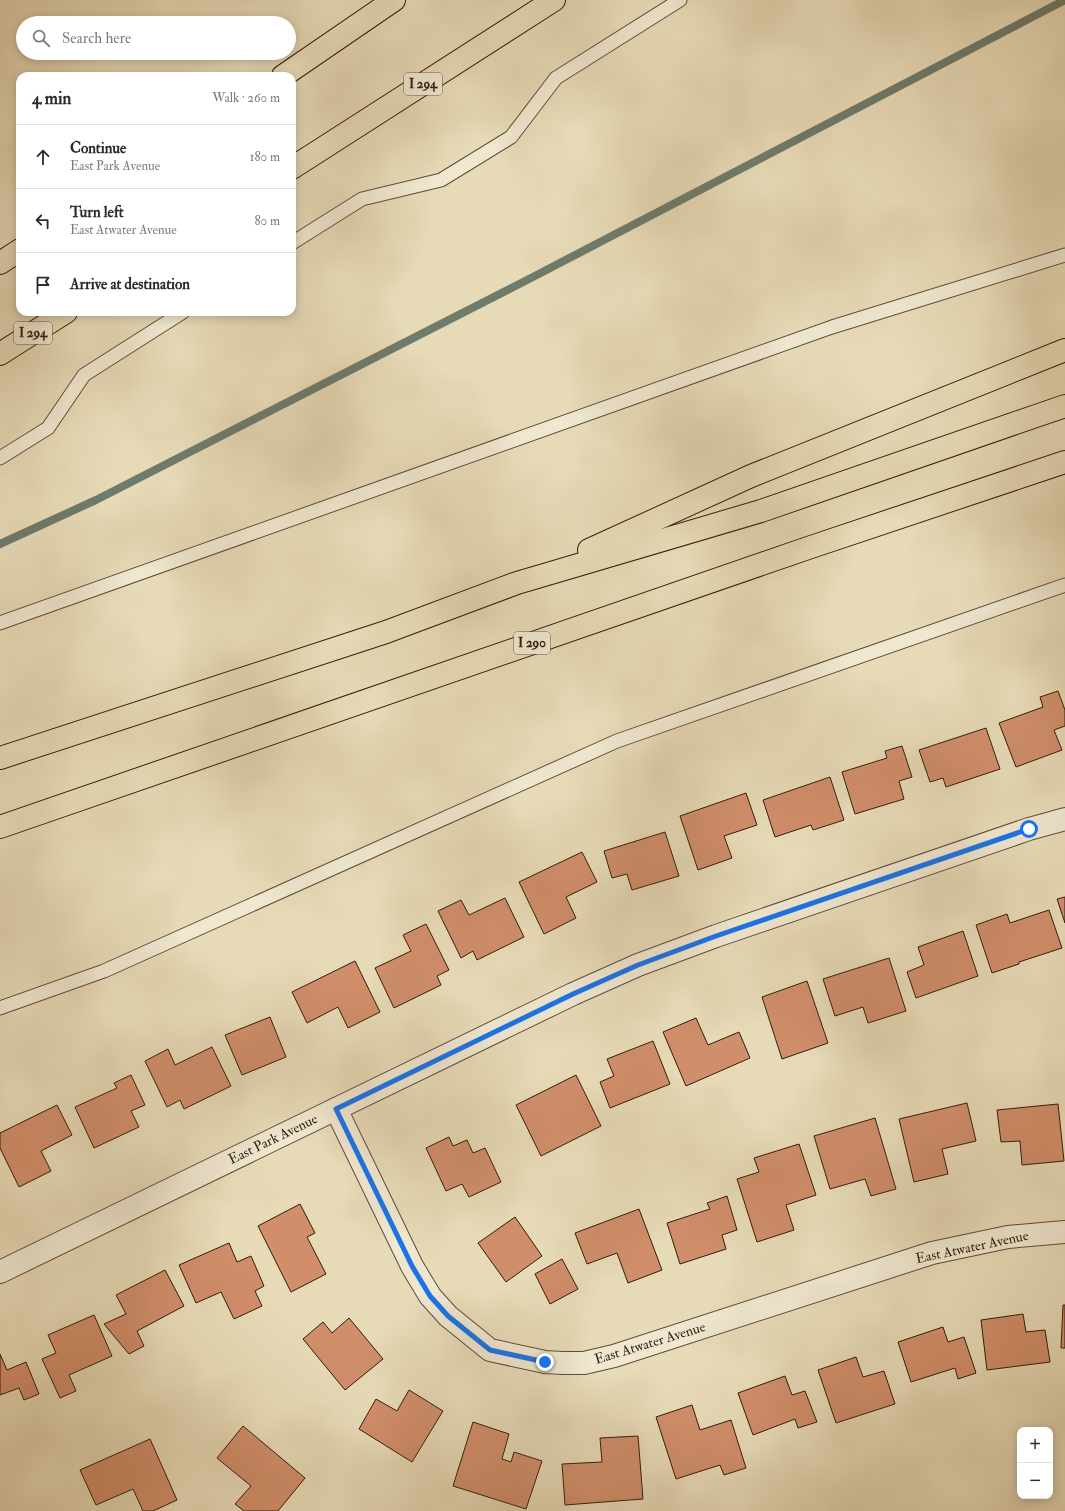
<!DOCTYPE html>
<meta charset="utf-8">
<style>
:root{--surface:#fff;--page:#f2f2f3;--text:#2b2b33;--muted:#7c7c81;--line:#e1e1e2}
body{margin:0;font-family:"IM FELL Double Pica",serif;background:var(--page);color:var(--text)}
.controls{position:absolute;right:12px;bottom:12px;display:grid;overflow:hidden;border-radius:8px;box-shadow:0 2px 10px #0003}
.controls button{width:36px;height:36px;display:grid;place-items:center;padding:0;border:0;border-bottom:1px solid var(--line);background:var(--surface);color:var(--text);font:20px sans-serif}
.stop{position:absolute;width:12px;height:12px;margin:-9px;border:3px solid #1a73e8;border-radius:50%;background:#fff}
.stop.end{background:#1a73e8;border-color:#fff;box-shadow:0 1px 4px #0008}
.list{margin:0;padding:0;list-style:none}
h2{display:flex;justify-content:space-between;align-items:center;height:52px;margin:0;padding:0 16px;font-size:17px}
h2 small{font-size:13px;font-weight:400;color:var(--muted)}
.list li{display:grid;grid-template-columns:26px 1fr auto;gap:12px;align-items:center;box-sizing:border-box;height:64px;padding:0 16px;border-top:1px solid var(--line)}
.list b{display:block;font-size:15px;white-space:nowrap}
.list p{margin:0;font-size:13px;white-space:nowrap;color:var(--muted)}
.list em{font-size:13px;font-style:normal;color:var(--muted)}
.icon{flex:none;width:22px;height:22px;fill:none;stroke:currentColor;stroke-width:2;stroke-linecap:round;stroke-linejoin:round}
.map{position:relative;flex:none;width:1065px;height:1511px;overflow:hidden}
.search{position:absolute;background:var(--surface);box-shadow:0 2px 10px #0003;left:16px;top:16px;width:280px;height:44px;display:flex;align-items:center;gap:10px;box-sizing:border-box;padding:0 14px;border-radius:22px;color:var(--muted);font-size:15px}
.panel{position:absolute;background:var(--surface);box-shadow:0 2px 10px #0003;left:16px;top:72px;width:280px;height:244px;border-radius:12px}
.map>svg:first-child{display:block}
</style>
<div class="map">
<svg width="1065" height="1511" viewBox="0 0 1065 1511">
<rect width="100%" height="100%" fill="#e7dab7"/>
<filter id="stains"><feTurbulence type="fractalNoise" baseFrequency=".005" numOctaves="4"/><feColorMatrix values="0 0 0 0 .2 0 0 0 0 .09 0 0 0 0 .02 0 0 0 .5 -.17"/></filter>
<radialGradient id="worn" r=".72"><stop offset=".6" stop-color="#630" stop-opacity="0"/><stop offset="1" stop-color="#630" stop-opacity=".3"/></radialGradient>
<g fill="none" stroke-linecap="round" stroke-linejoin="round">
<polyline stroke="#6f7b6b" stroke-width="8" points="0,544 96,500 531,278 1065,0"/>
</g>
<g fill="#d08e6a" stroke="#321c0c">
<polygon points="1058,691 1065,710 1065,726 1054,730 1062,750 1016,767 999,723 1043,707 1040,697"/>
<polygon points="986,728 1000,769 946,787 943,778 930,782 919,750"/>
<polygon points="902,746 912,777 899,781 904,799 855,814 842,772 887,758 885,751"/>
<polygon points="830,777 844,820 813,830 811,825 775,837 763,800"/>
<polygon points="746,793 757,825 724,836 732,858 698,870 680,816"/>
<polygon points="665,832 679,876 632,890 627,874 612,878 604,851"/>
<polygon points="582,852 597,882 566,897 576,918 544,934 519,882"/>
<polygon points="1065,897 1065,923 1057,899"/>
<polygon points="505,898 524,937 477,960 473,951 461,958 438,911 461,900 469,915"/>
<polygon points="1049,910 1062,948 1019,962 1019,964 992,973 976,925 1007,914 1010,923"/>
<polygon points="426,924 449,970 437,976 441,985 394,1008 375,968 411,951 403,935"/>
<polygon points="963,931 978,976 916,998 907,972 924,965 918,947"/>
<polygon points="889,958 906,1011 868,1023 863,1007 835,1016 823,979"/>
<polygon points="355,961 380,1012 348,1028 338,1007 307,1023 292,992"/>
<polygon points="807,981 828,1043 782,1059 762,997"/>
<polygon points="270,1017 286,1057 242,1075 225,1035"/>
<polygon points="696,1018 708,1045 739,1032 750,1058 686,1086 663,1032"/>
<polygon points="653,1041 670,1084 610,1108 600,1082 614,1076 607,1059"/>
<polygon points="212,1047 231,1086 184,1109 180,1100 167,1107 145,1061 168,1049 175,1065"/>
<polygon points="131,1075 145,1105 131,1111 139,1127 94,1148 75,1107 117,1088 114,1083"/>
<polygon points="576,1075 601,1126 541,1156 516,1105"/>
<polygon points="967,1103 976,1141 942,1149 948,1174 914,1182 899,1119"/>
<polygon points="1058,1104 1064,1161 1022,1165 1020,1141 1001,1142 997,1110"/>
<polygon points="57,1105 72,1135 41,1151 51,1171 19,1187 0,1148 0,1133"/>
<polygon points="875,1118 896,1189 871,1196 865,1179 830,1189 814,1136"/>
<polygon points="449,1137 453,1146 467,1140 473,1153 485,1148 501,1182 469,1197 462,1184 446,1191 426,1148"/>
<polygon points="799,1144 816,1195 786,1205 794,1230 757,1242 737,1179 759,1172 754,1158"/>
<polygon points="727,1196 737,1230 722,1235 726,1249 680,1264 667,1223 710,1209 707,1203"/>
<polygon points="300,1204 315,1233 307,1237 326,1274 291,1292 258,1226"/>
<polygon points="639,1209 662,1270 628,1283 617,1253 587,1264 575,1233"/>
<polygon points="515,1217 542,1256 506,1282 478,1243"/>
<polygon points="229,1243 237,1262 251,1256 264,1286 255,1291 262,1306 234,1319 221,1292 196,1303 179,1265"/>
<polygon points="562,1259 578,1289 550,1304 535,1274"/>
<polygon points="165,1270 184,1306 137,1331 144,1346 129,1354 104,1324 126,1314 116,1295"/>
<polygon points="1063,1305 1065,1305 1065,1348 1061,1348"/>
<polygon points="1023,1314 1026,1332 1045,1330 1050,1362 987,1370 981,1320"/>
<polygon points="94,1315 112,1356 69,1375 76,1391 60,1398 42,1359 56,1353 48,1335"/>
<polygon points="349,1318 383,1359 345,1390 303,1339 323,1322 332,1333"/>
<polygon points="943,1327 948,1342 964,1337 976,1373 958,1379 955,1368 911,1382 898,1342"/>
<polygon points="0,1354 7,1370 26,1362 39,1394 24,1400 19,1388 0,1395"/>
<polygon points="856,1357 863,1377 884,1371 895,1404 836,1423 818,1370"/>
<polygon points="785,1376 792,1395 805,1391 817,1422 798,1428 795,1419 753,1435 738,1393"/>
<polygon points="409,1390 443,1411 412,1462 359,1429 376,1399 397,1411"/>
<polygon points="692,1405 700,1430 731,1420 746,1468 724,1475 720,1465 676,1479 656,1417"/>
<polygon points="473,1422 509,1434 502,1459 511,1462 514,1452 542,1461 526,1509 453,1486"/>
<polygon points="243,1426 305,1478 278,1511 244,1511 235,1504 251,1486 217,1458"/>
<polygon points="638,1436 643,1499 565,1505 562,1464 602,1462 600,1438"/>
<polygon points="150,1439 177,1500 153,1511 143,1511 133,1489 96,1505 80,1470"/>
</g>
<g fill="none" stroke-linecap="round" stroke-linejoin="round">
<g stroke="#5f4c37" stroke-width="15">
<g id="lane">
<polyline points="292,243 362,199 441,180 511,137 556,78 680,0"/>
<polyline points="0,458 48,428 84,375 183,312"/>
<polyline points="0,623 832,327 1065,255"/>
<polyline points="0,1008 104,971 617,741 1065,585"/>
</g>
</g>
<g stroke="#5f4c37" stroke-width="24">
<g id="street">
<polyline points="336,1109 412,1266 430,1296 448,1316 490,1350 545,1362 562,1363 584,1363 614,1356 932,1253 1008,1237 1065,1232"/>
<polyline points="0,1272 573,994 638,965 716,936 1029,829 1065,819"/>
</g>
</g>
<g stroke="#321c0c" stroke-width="24">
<g id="highway">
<polyline points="283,76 394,0"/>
<polyline points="292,168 554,0"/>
<polyline points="0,263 20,250"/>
<polyline points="0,354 66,312"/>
<polyline points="589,550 751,476 1065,350"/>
<polyline points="0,758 386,632 517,583 761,511 1065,406"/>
<polyline points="0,827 811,547 1065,462"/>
</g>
</g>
<use href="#lane" stroke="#efe7d0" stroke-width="13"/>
<use href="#street" stroke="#efe7d0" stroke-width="22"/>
<use href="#highway" stroke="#e7dab7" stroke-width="22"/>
</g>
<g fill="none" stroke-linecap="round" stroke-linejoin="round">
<polyline stroke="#1a73e8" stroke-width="5" points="545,1362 490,1350 448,1316 430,1296 412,1266 336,1109 573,994 638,965 716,936 1029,829"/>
</g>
<g text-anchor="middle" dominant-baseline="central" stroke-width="3" stroke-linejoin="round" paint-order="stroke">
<g fill="#efe7d0" stroke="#6b5947" stroke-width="1">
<rect x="404" y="73" width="38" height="22" rx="3"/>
<rect x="14" y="322" width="38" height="22" rx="3"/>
<rect x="514" y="632" width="36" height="22" rx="3"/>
</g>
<g font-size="13" font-weight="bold" fill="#321c0c">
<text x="423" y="84">I 294</text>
<text x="33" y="333">I 294</text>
<text x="532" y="643">I 290</text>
</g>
<g font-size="14" fill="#321c0c" stroke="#efe7d0">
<text transform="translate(273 1139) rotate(-26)">East Park Avenue</text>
<text transform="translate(972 1247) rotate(-12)">East Atwater Avenue</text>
<text transform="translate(650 1343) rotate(-17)">East Atwater Avenue</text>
</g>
</g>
<rect width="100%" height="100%" filter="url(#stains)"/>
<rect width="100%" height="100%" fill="url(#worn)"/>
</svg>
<div class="controls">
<button>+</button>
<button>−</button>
</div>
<div class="stop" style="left:1029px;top:829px"></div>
<div class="stop end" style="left:545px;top:1362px"></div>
<div class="search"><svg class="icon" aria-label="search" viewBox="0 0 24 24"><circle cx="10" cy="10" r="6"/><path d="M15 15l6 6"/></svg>Search here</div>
<section class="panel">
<h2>4 min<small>Walk · 260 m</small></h2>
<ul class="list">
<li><svg class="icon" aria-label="ahead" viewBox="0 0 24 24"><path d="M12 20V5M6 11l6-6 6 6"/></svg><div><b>Continue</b><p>East Park Avenue</p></div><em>180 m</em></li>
<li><svg class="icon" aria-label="left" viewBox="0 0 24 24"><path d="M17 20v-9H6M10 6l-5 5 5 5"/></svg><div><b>Turn left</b><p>East Atwater Avenue</p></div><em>80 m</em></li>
<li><svg class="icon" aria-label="arrive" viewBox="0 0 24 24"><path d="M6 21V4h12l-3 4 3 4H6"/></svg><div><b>Arrive at destination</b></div></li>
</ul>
</section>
</div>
